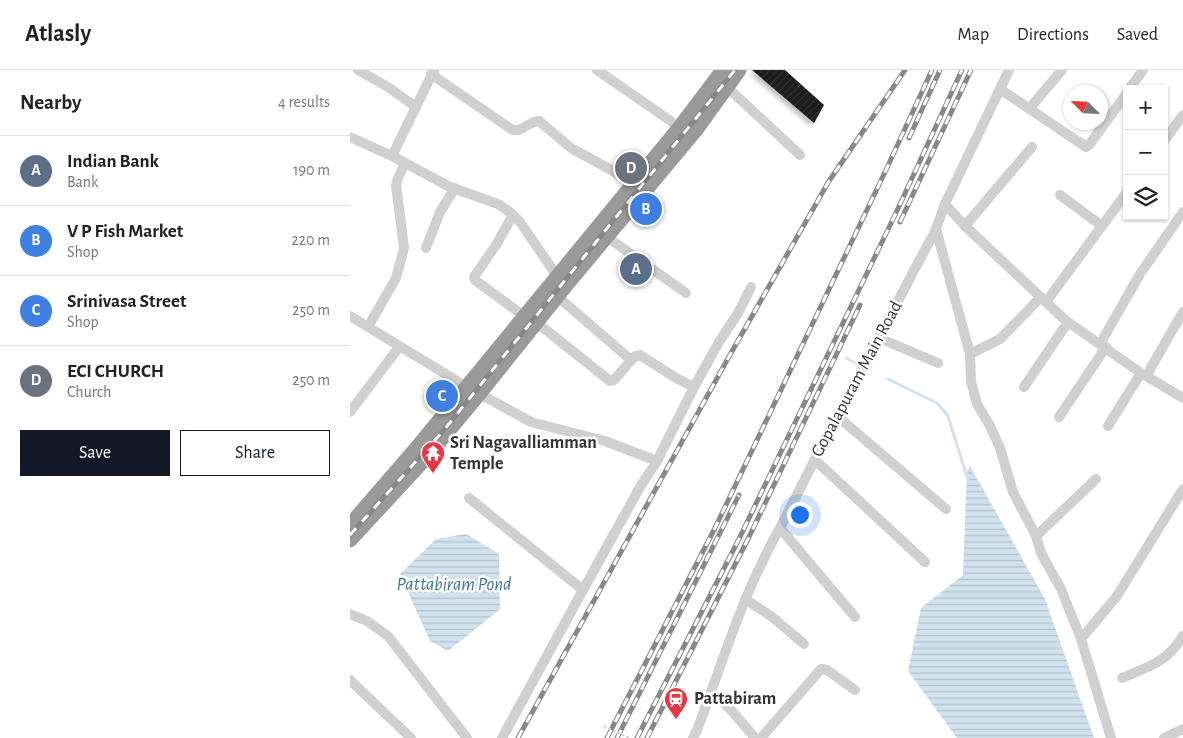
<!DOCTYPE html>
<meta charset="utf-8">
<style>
:root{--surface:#fff;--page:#f6f6f6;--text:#222;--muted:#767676;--line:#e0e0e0;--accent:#111827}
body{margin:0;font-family:"Alegreya Sans",sans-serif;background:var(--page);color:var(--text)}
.controls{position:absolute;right:15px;top:15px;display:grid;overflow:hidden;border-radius:0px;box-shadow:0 1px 4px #0004}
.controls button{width:45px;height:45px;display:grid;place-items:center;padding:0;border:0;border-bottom:1px solid var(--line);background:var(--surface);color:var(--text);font:25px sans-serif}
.compass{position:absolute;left:713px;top:15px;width:45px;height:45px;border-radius:50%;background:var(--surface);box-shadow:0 1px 4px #0004;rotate:294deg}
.you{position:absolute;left:449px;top:444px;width:18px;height:18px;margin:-12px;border:4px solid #fff;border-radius:50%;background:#1a73e8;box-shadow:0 0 0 8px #1a73e833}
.badge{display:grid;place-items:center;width:32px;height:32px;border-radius:50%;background:var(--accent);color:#fff;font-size:16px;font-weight:700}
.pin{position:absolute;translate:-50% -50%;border:2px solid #fff;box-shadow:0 1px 5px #0006}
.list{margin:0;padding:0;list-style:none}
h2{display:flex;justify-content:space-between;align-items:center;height:65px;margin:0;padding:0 20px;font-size:21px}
h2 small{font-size:16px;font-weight:400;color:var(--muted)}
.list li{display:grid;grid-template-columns:32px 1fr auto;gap:15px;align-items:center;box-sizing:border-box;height:70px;padding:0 20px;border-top:1px solid var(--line)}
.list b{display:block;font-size:19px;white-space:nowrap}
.list p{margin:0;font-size:16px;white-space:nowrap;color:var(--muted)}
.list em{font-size:16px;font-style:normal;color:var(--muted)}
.actions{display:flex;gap:10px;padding:15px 20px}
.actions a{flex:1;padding:11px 0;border:1px solid var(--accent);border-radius:0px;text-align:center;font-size:18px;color:var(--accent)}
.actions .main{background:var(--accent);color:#fff}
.icon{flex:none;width:28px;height:28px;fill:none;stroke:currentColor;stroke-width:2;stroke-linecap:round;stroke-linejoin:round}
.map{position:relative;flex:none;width:833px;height:668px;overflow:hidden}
header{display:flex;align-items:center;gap:30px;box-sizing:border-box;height:70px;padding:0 25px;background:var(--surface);border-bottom:1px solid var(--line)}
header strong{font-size:24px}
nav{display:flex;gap:28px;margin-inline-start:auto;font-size:18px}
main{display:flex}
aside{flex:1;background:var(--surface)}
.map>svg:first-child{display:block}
</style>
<header>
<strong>Atlasly</strong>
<nav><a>Map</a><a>Directions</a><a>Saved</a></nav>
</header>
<main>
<aside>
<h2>Nearby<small>4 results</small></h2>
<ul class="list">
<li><span class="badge" style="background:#5c6f8a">A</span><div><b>Indian Bank</b><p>Bank</p></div><em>190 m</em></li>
<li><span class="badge" style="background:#3f7fe0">B</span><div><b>V P Fish Market</b><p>Shop</p></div><em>220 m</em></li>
<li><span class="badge" style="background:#3f7fe0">C</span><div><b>Srinivasa Street</b><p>Shop</p></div><em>250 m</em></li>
<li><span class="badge" style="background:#6b7280">D</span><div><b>ECI CHURCH</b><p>Church</p></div><em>250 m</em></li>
</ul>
<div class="actions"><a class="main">Save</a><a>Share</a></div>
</aside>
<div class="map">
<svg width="833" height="668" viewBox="0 0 833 668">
<defs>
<pattern id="water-rules" width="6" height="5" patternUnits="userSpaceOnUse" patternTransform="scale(1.25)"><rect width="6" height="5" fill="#cfe2ee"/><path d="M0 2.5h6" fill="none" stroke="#b2c2cd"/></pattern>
<pattern id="building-hatch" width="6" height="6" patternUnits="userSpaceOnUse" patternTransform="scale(1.25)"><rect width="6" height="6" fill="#1a1a1a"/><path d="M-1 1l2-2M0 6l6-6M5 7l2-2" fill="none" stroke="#333"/></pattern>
<filter id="shadow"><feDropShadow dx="-3" dy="3" stdDeviation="2.5" flood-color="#0004"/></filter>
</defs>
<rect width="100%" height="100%" fill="#fff"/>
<g fill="url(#water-rules)">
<polygon points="620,396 695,529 744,668 607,668 558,601 571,538 613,505 617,401"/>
<polygon points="116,464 149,484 150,539 98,581 80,571 50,504 86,469"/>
</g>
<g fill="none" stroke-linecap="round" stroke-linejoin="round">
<g stroke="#cfe2ee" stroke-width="3">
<polyline points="496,288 507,294"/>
<polyline points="538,309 587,333 598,346 618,410"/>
</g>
</g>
<polygon fill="url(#building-hatch)" filter="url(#shadow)" points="402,0 435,0 474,35 464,53"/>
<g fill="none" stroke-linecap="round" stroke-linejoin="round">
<g stroke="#d0d0d0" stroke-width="10">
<polyline points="8,0 38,17 66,37"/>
<polyline points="247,0 335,61"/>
<path d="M81,4L161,59C172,64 178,51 189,51L221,78L285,113"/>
<polyline points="377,17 450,85"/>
<polyline points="650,19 736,77 739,75 777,23"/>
<polyline points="779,19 793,0"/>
<polyline points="679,39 712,0"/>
<polyline points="0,67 42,86 100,117 148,134 160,142 170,152 207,206"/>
<polyline points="814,71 833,45"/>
<polyline points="42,86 84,0"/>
<polyline points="710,125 752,156"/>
<polyline points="595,134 615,156 715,250 791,303 833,328"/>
<polyline points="163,145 146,175 124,207 125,210 174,246"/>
<polyline points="615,156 682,77"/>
<polyline points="586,159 620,284 621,311 627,334 640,356 650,378 663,422 686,466 691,483 711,519 731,569"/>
<polyline points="257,167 336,223"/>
<polyline points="76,178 90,142 105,118"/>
<polyline points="207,226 281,290"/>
<polyline points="696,232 777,122"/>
<polyline points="0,246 117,317 181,352 255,371 307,391"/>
<polyline points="186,252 260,311 264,310 284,287 290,285 326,308 344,317"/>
<polyline points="18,257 46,208 54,178 46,115 48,108 55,93"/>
<polyline points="529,268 588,293"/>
<polyline points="750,274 790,204 833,142"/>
<polyline points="620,284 650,269 690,228"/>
<polyline points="796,306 833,242"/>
<polyline points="674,317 718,252"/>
<polyline points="0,342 49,277"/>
<polyline points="487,346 596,439"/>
<polyline points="709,347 756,277"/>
<polyline points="758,356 791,303"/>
<polyline points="465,390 575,492"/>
<polyline points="119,428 233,520"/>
<polyline points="430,458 505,547"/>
<polyline points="686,466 746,409"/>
<polyline points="395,529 421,546 454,574"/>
<polyline points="0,544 17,551 38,566 117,668"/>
<path d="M772,608C800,596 816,593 833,566"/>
<polyline points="0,610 61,668"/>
<polyline points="361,621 382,641 405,668"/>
<polyline points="152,668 233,520 290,417 307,391 344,317 369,272 388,243 401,217"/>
<path d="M343,668L348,658C367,607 383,555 406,505C414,489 421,473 430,458L487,346L586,159L595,134L659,0"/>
<polyline points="411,668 471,599 477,600 505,620"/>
<polyline points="761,668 731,569 767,526 833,419"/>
<polyline points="814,668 833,659"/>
</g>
<g stroke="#9a9a9a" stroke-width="15">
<polyline points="0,455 65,380 330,57 373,0"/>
<polyline points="0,470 75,389 129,324 217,214 345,61 389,0"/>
</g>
<g stroke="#888" stroke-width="5">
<g id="rail">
<polyline points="559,68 590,0"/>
<polyline points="550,152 621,0"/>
<polyline points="0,465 94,360 385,0"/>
<polyline points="168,668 381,283 479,111 555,0"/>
<polyline points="257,668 365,458 536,100 582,0"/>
<polyline points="267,668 389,425"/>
<polyline points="287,668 389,469 545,145 612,0"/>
<polyline points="297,668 399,467 510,235"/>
</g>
</g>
<use href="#rail" stroke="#fff" stroke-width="3" stroke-dasharray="9" stroke-linecap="butt"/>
<polyline stroke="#cdcdcd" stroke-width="2" stroke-dasharray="2.5 2.5" stroke-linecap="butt" points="254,656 279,668"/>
</g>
<defs>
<g id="temple-pin" transform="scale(1.25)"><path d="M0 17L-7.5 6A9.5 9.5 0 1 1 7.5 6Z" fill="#e63946" stroke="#fff"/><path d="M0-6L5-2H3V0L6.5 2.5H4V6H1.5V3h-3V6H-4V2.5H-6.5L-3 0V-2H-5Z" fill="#fff"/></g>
<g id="station-pin" transform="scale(1.25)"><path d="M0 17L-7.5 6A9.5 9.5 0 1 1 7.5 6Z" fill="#e63946" stroke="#fff"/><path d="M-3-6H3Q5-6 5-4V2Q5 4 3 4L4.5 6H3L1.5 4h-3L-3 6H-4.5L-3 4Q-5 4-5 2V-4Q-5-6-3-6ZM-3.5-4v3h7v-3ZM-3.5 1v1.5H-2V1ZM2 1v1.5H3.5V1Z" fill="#fff"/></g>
</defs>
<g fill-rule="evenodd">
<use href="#temple-pin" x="83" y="383"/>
<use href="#station-pin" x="326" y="629"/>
</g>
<g text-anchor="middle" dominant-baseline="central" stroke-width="5" stroke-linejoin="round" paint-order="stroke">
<g font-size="18" fill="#333" stroke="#fff">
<text transform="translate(507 309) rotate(-62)">Gopalapuram Main Road</text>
</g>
<g font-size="18" font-weight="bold" fill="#333" stroke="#fff" text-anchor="start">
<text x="100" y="373">Sri Nagavalliamman<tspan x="100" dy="21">Temple</tspan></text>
<text x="344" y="629">Pattabiram</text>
</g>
<g font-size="19" font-style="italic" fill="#3f7597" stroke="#fff">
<text x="104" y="514">Pattabiram Pond</text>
</g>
</g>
</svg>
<div class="controls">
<button>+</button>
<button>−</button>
<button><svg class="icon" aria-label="layers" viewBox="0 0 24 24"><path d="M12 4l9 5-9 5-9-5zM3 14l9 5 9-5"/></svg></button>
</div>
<svg class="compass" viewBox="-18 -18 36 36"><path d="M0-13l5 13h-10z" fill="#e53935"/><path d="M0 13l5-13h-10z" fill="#767676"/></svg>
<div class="you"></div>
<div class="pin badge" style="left:286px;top:199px;background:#5c6f8a">A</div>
<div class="pin badge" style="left:296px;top:139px;background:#3f7fe0">B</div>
<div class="pin badge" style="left:92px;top:326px;background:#3f7fe0">C</div>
<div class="pin badge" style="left:281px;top:98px;background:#6b7280">D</div>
</div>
</main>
